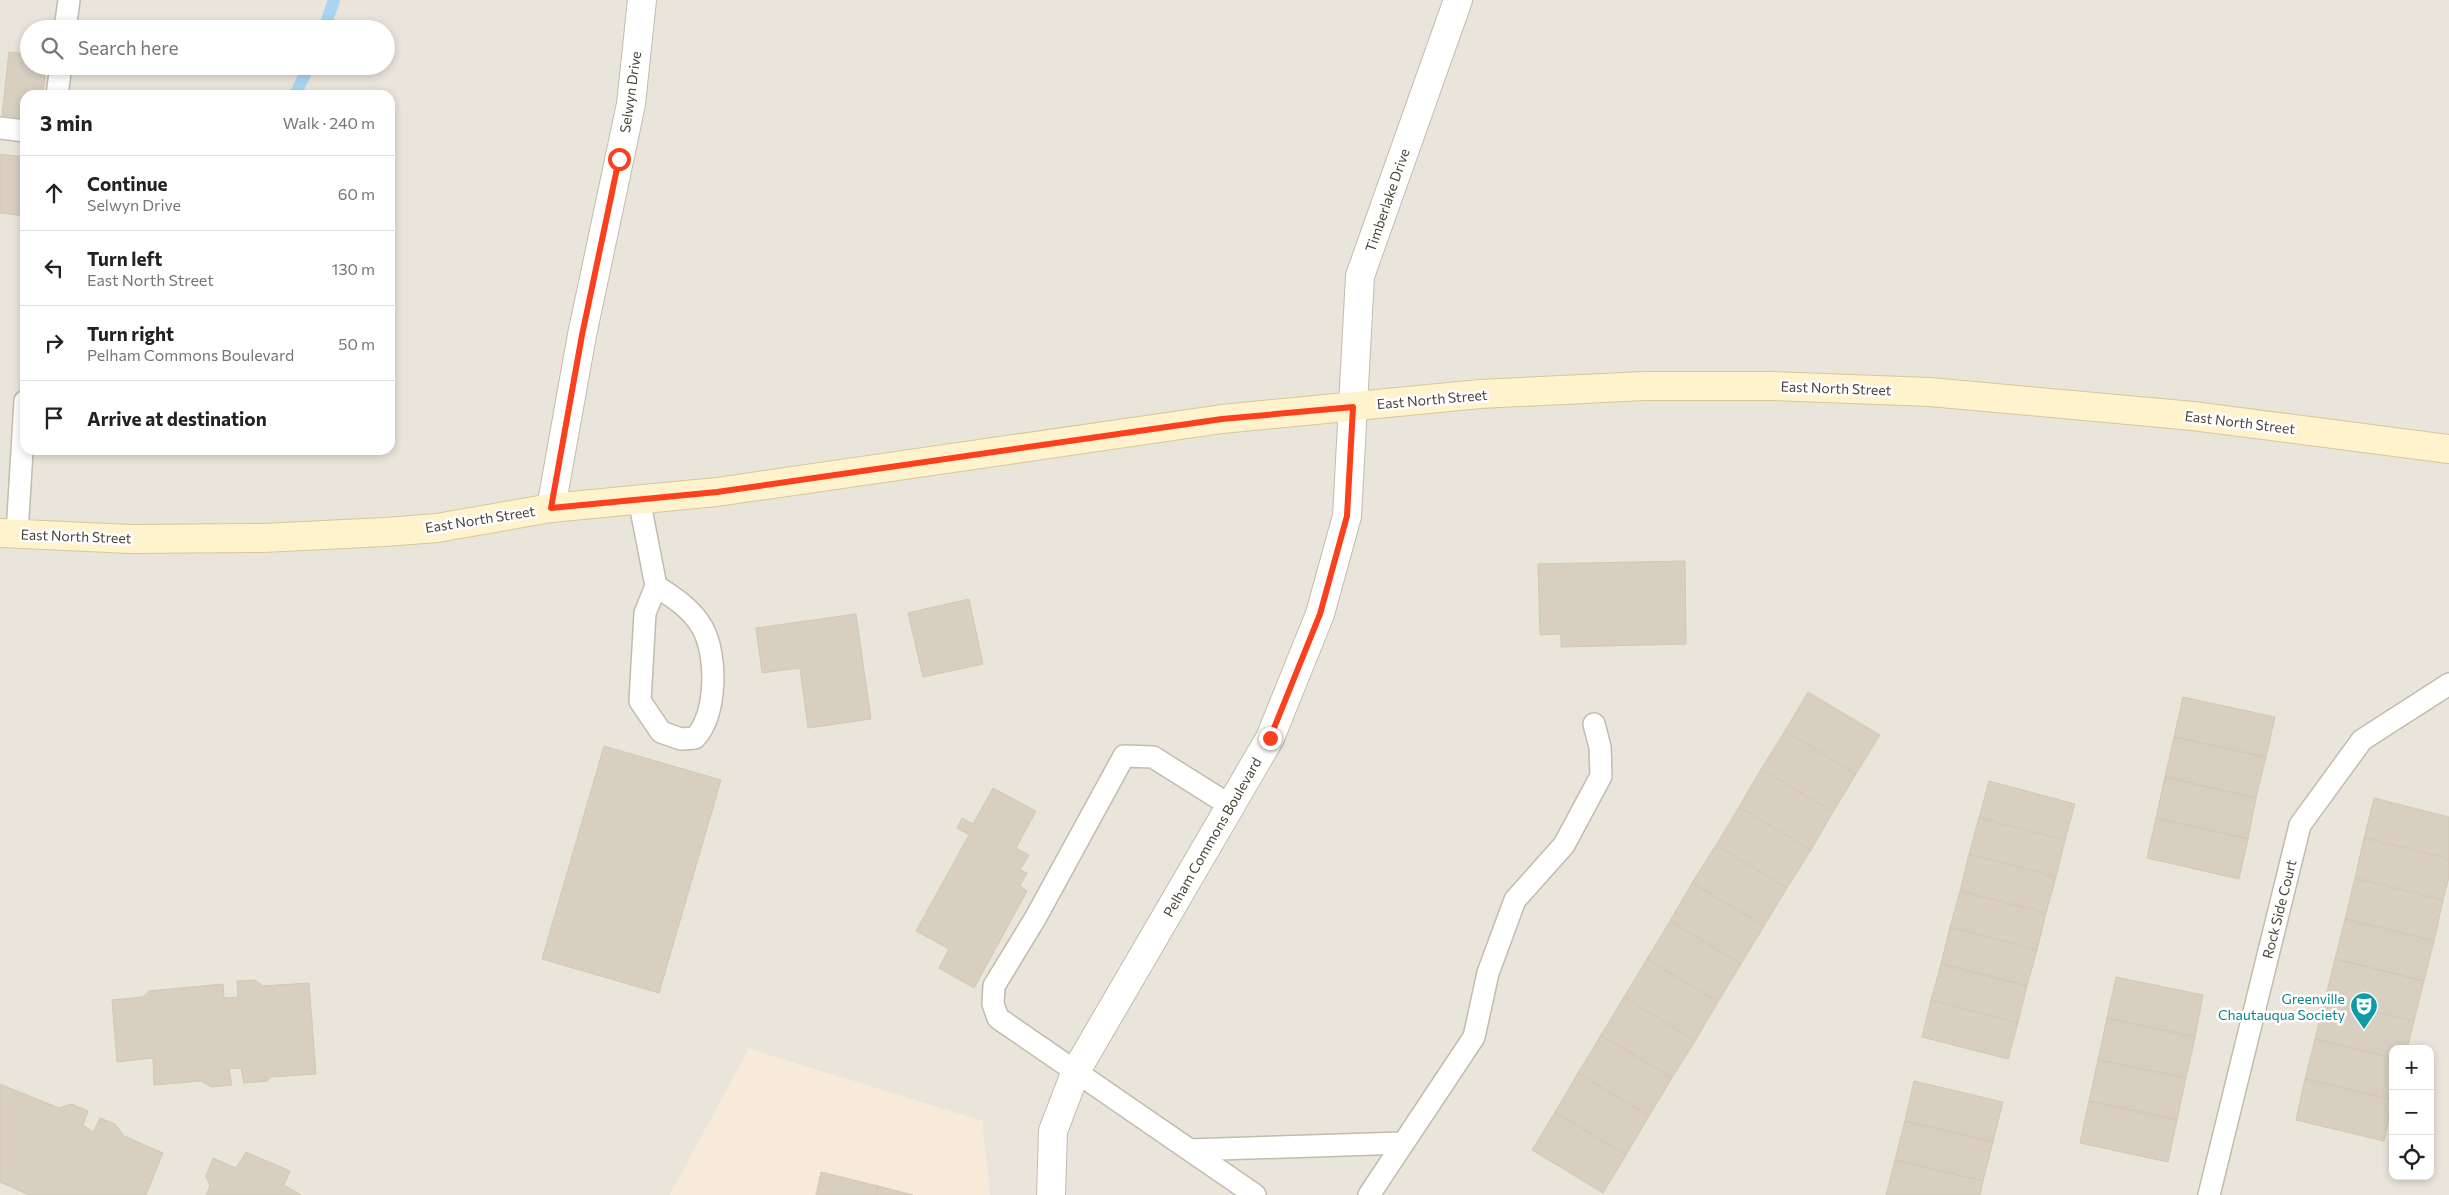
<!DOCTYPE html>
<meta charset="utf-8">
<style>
:root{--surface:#fff;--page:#f6f6f6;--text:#222;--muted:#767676;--line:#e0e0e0}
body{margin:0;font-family:Commissioner,sans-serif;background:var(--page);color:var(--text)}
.controls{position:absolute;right:15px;bottom:15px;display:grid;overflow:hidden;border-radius:10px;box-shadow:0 2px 8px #0003}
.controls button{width:45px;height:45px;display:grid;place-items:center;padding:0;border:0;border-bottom:1px solid var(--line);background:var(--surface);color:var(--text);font:25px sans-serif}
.stop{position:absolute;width:15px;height:15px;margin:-11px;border:4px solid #fc3f1d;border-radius:50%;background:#fff}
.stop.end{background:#fc3f1d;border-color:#fff;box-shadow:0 1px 5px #0008}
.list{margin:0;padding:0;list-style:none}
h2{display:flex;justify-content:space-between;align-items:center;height:65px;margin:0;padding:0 20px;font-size:21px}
h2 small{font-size:16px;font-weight:400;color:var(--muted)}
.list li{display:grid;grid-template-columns:32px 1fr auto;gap:15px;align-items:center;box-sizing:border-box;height:75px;padding:0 20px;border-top:1px solid var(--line)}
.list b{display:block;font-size:19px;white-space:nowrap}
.list p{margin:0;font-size:16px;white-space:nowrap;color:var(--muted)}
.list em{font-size:16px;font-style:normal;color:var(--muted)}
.icon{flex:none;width:28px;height:28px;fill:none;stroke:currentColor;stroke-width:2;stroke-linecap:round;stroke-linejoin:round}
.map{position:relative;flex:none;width:2449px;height:1195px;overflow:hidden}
.search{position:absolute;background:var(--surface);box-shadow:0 2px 8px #0003;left:20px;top:20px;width:375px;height:55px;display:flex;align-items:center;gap:12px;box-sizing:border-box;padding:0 18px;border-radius:28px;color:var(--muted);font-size:19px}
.panel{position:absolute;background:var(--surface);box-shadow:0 2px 8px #0003;left:20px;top:90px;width:375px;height:365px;border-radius:15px}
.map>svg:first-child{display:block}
</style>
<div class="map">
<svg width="2449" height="1195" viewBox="0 0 2449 1195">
<rect width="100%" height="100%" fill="#f6f3ec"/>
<path fill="#eae5da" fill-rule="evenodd" d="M0,0H2449V1195H990L982,1121L749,1049L670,1195H0ZM29,29H386V66H29ZM25,95H390V450H25ZM2393,1049H2430V1176H2393Z"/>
<polygon fill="#f7ead8" points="749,1049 982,1121 990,1195 670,1195"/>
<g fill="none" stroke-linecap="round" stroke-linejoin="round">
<g stroke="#a9d4f2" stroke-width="12">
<polyline points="324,29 334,0"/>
<polyline points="295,95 309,66"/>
</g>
</g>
<g fill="#d8cfc1" stroke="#d3c7b4">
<polygon points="9,52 29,54 29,66 46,66 43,95 25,95 25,118 2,115"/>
<polygon points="0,154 25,157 25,216 0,213"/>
<polygon points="1685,561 1686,644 1561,647 1561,634 1540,635 1538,564"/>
<polygon points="969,599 983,664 923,677 908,613"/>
<polygon points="856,614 871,719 808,728 800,668 762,673 756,628"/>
<polygon points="1808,692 1880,735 1856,774 1785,731"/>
<polygon points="2183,697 2275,717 2266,757 2174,737"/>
<polygon points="1785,731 1856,774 1833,812 1761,769"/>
<polygon points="2174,737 2266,757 2256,798 2165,777"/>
<polygon points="604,746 721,780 659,993 542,959"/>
<polygon points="1761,769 1833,812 1811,850 1739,807"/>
<polygon points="2165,777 2256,798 2248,839 2156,818"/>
<polygon points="1989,781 2075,804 2065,840 1979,818"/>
<polygon points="993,788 1036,811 1016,848 1029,855 1020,870 1027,873 1020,886 1027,891 974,988 939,968 949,949 916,931 969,835 957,828 962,818 973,824"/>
<polygon points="2374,798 2449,817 2449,859 2364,838"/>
<polygon points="1739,807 1811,850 1787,888 1716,845"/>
<polygon points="1979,818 2065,840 2056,877 1969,854"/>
<polygon points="2156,818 2248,839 2239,879 2147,858"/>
<polygon points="2364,838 2449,859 2449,877 2443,900 2355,878"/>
<polygon points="1716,845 1787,888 1764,926 1692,883"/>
<polygon points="1969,854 2056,877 2046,913 1960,891"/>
<polygon points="2355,878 2443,900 2434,941 2345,919"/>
<polygon points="1692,883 1764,926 1741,964 1670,921"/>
<polygon points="1960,891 2046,913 2037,950 1950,927"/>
<polygon points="2345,919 2434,941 2424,981 2335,959"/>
<polygon points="1670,921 1741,964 1718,1002 1647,959"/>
<polygon points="1950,927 2037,950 2027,986 1941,964"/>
<polygon points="1647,959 1718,1002 1695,1041 1624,997"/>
<polygon points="2335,959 2424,981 2414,1021 2325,999"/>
<polygon points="1941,964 2027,986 2018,1023 1931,1000"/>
<polygon points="2116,977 2203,995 2195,1037 2107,1018"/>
<polygon points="255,980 263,986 309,983 316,1074 270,1077 268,1081 244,1083 241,1068 229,1069 232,1085 212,1087 201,1081 154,1085 153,1058 117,1062 112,1000 143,997 149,991 223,984 224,998 238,997 237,981"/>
<polygon points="1624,997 1695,1041 1672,1078 1601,1035"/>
<polygon points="2325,999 2414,1021 2407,1049 2393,1049 2393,1058 2315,1039"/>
<polygon points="1931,1000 2018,1023 2008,1059 1922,1037"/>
<polygon points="2107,1018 2195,1037 2186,1078 2098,1060"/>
<polygon points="1601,1035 1672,1078 1649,1116 1578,1073"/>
<polygon points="2315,1039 2393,1058 2393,1100 2305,1079"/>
<polygon points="2098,1060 2186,1078 2177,1120 2089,1101"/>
<polygon points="1578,1073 1649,1116 1626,1155 1555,1112"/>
<polygon points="2305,1079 2393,1100 2384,1141 2296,1120"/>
<polygon points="1914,1081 2003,1102 1993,1142 1905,1121"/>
<polygon points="0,1084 59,1108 71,1104 88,1111 83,1125 93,1132 100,1118 115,1124 124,1136 163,1153 146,1195 29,1195 0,1182"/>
<polygon points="2089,1101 2177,1120 2168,1162 2080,1143"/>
<polygon points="1555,1112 1626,1155 1603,1193 1532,1150"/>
<polygon points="1905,1121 1993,1142 1983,1181 1895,1160"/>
<polygon points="246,1152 290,1171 284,1185 301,1195 206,1195 210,1186 206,1176 213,1158 236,1168"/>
<polygon points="1895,1160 1983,1181 1980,1195 1886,1195"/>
<polygon points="821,1172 878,1186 876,1195 816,1195"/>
<polygon points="878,1186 913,1195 876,1195"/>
</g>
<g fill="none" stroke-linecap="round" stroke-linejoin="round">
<g stroke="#c2bbae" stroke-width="24">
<g id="lane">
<polyline points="65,29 69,0"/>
<polyline points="57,95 61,66"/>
<polyline points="0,128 25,131"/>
<path d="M639,499L656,586L645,613L640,701L661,732L681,739L695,738C717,714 718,655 702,627C691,608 673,597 656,586"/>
<polyline points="17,534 25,401"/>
<polyline points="1231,806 1153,757 1124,756 1036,917 994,986 993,1004 998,1018 1255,1195"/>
<polyline points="1190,1150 1403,1143"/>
<polyline points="1369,1195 1474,1037 1488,973 1515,900 1564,845 1601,776 1600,747 1594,724"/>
<polyline points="2209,1195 2300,825 2362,740 2449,684"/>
</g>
</g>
<g stroke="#c2bbae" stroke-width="30">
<g id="street">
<polyline points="551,508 582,335 631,104 642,0"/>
<polyline points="1051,1195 1053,1131 1076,1071 1270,738 1320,614 1347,516 1360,276 1458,0"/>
</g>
</g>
<g stroke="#d6c79b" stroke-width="30">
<polyline id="secondary" points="0,533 131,539 263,538 385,532 437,528 551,508 717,492 1222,419 1480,394 1645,386 1772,386 1930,392 2193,416 2449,449"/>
</g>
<use href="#lane" stroke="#fff" stroke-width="21"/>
<use href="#street" stroke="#fff" stroke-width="28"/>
<use href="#secondary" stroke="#fff3cd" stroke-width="28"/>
</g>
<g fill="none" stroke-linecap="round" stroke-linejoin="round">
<polyline stroke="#fc3f1d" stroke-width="6" points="619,159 582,335 551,508 717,492 1222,419 1353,407 1347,516 1320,614 1270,738"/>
</g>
<defs>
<g id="theatre-pin" transform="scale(1.4375)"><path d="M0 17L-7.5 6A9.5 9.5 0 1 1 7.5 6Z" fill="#0f9aa8" stroke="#fff"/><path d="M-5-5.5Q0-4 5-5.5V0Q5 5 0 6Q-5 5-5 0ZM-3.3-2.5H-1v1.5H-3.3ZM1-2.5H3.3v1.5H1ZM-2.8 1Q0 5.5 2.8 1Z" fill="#fff"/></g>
</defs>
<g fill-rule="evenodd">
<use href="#theatre-pin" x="2364" y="1006"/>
</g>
<g text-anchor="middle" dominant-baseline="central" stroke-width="5" stroke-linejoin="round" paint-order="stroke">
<g font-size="14" fill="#4b4439" stroke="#fff">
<text transform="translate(630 92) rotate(-82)">Selwyn Drive</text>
<text transform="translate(1387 200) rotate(-71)">Timberlake Drive</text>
<text transform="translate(1836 388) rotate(2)">East North Street</text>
<text transform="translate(1432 399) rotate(-5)">East North Street</text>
<text transform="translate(2240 422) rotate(7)">East North Street</text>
<text transform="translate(480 519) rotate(-9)">East North Street</text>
<text transform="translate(76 536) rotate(2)">East North Street</text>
<text transform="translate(1212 837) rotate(-60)">Pelham Commons Boulevard</text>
<text transform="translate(2279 909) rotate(-76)">Rock Side Court</text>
</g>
<g font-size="14" fill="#0d838f" stroke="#fff" text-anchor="end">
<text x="2345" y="998">Greenville<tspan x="2345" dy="16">Chautauqua Society</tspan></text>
</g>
</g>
</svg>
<div class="controls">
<button>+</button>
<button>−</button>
<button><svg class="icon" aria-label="locate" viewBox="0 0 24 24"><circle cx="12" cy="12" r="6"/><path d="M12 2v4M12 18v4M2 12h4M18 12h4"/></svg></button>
</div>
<div class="stop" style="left:619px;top:159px"></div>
<div class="stop end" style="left:1270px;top:738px"></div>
<div class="search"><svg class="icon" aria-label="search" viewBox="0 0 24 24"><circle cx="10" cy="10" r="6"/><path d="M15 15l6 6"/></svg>Search here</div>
<section class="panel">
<h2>3 min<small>Walk · 240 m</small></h2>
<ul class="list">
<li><svg class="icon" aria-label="ahead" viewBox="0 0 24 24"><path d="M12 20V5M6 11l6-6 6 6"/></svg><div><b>Continue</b><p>Selwyn Drive</p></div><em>60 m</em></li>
<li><svg class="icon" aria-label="left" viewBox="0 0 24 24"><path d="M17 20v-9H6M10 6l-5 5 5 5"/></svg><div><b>Turn left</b><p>East North Street</p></div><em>130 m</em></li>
<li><svg class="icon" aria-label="right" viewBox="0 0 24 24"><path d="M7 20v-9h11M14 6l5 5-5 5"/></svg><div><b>Turn right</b><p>Pelham Commons Boulevard</p></div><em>50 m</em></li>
<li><svg class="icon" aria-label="arrive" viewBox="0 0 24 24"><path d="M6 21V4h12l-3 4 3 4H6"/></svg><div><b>Arrive at destination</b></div></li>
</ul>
</section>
</div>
